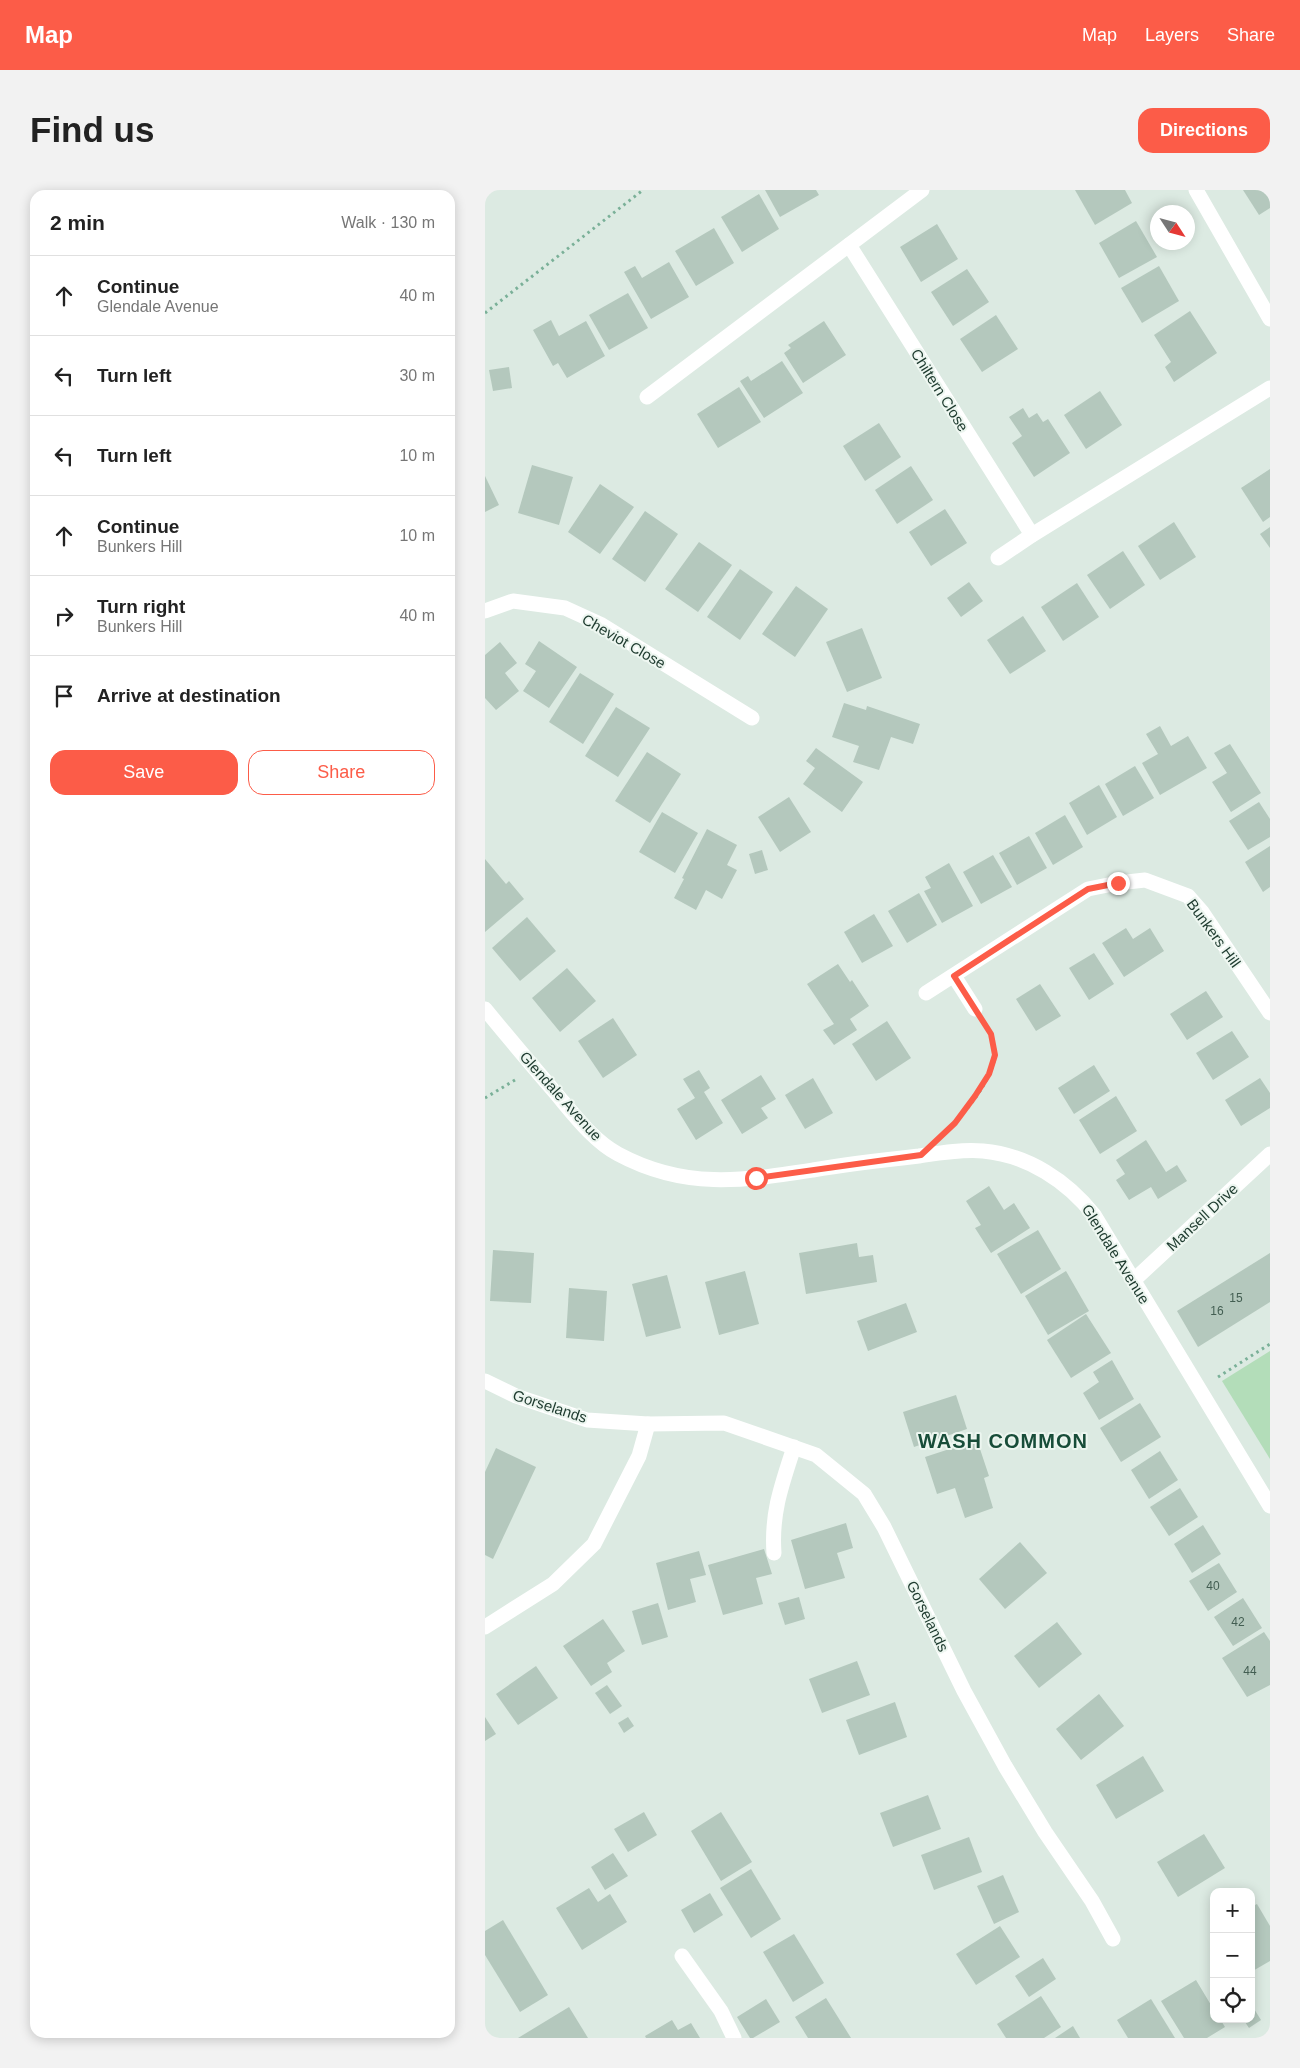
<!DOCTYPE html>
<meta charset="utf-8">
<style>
:root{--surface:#fff;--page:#f2f2f2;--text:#222;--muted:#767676;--line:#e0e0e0;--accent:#fc5c48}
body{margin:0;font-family:Arial,sans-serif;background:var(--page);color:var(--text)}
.controls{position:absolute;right:15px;bottom:15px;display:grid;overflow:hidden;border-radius:10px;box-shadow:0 2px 12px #0003}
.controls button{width:45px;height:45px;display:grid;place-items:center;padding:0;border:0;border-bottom:1px solid var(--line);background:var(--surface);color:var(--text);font:25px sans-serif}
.compass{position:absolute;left:665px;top:15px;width:45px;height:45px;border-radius:50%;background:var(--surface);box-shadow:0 2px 12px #0003;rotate:126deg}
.stop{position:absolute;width:15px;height:15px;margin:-11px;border:4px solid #fc5c48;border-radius:50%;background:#fff}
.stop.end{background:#fc5c48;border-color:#fff;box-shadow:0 1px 5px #0008}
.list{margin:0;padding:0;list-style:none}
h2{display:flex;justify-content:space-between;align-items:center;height:65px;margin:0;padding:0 20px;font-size:21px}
h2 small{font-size:16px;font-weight:400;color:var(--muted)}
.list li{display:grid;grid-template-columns:32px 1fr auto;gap:15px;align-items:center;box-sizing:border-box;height:80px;padding:0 20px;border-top:1px solid var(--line)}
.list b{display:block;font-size:19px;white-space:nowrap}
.list p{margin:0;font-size:16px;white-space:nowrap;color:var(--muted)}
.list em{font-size:16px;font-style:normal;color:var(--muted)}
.actions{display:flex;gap:10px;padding:15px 20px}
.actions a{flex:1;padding:11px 0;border:1px solid var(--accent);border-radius:15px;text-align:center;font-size:18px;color:var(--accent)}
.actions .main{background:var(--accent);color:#fff}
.icon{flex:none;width:28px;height:28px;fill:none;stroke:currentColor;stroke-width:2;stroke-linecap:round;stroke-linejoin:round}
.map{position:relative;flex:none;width:785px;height:1848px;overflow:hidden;border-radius:15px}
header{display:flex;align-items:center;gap:30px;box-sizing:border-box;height:70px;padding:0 25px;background:var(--accent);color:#fff}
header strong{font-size:24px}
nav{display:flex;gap:28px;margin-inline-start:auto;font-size:18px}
.intro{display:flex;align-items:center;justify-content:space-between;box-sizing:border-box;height:120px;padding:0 30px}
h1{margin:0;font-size:35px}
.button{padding:12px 22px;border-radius:15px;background:var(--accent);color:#fff;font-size:18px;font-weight:700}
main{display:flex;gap:30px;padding:0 30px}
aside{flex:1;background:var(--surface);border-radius:15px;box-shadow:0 2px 12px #0003}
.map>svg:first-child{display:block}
</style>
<header>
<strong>Map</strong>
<nav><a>Map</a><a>Layers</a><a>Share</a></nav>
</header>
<div class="intro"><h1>Find us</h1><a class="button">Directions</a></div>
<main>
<aside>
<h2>2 min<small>Walk · 130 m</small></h2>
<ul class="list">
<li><svg class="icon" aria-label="ahead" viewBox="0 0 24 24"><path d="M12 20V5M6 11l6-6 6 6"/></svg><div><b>Continue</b><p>Glendale Avenue</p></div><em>40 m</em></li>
<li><svg class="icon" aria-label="left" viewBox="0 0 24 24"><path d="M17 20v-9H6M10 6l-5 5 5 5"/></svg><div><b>Turn left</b></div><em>30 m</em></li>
<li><svg class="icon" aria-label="left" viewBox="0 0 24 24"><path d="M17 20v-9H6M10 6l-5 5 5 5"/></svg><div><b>Turn left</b></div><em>10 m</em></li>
<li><svg class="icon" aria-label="ahead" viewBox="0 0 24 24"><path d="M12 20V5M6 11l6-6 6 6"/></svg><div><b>Continue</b><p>Bunkers Hill</p></div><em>10 m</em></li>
<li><svg class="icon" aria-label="right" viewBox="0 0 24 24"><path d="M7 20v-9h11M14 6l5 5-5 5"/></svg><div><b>Turn right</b><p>Bunkers Hill</p></div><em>40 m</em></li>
<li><svg class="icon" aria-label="arrive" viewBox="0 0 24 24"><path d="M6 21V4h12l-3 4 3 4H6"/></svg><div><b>Arrive at destination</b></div></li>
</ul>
<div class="actions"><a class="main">Save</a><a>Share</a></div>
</aside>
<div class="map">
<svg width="785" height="1848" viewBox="0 0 785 1848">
<rect width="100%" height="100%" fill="#dceae2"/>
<polygon fill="#b3ddb9" points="785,1161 785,1269 737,1191"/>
<g fill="#b4c8bd">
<polygon points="280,0 331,0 334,5 295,27"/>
<polygon points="590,0 640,0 647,13 610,35"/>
<polygon points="758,0 785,0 785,18 774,25"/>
<polygon points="274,4 294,39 257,62 236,27"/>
<polygon points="651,31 672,67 634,88 614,53"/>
<polygon points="452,34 473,69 436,92 415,57"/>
<polygon points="229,38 249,73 211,96 190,61"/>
<polygon points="184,72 204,107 166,129 139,82 150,76 157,88"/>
<polygon points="674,76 694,111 657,133 636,98"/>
<polygon points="482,79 504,112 468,136 446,102"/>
<polygon points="143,103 163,138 124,160 104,125"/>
<polygon points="705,121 732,163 689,192 680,177 686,172 669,145"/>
<polygon points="511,125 533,159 497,182 475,149"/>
<polygon points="66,130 74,146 101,131 120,166 82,188 73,173 68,176 48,140"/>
<polygon points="339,131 361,165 318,193 299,163 306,158 303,155"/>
<polygon points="297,171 318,203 279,228 255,191 263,186 266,191"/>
<polygon points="24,177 27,198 8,201 4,180"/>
<polygon points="254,197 276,232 233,258 212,224"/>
<polygon points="615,201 637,235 601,259 579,225"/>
<polygon points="538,218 544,228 552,223 558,232 563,229 585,263 549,287 527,253 537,246 524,227"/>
<polygon points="394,233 416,267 380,291 358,256"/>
<polygon points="47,275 88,287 74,335 33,323"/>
<polygon points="426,276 448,310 412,334 390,300"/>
<polygon points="785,279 785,327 778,332 756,298"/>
<polygon points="0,286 14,315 0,322"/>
<polygon points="115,294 149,317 115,364 83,342"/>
<polygon points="460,319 482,353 446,376 424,342"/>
<polygon points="160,321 193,344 160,392 127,369"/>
<polygon points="689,332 711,367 675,390 653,356"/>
<polygon points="785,337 785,358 775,344"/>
<polygon points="214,352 247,375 213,422 180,399"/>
<polygon points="638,361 660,395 625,419 602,385"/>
<polygon points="255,379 288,402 255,450 222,427"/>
<polygon points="484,392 498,411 476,427 462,408"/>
<polygon points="592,393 614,427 578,451 556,417"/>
<polygon points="311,396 343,419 310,467 277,444"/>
<polygon points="538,426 561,461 525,484 502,450"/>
<polygon points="377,438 397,488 362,502 341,452"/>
<polygon points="54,451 92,477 64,518 38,501 51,481 40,474"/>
<polygon points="15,452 32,473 20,483 34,501 11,520 0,508 0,465"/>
<polygon points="95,483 129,504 98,554 64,532"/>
<polygon points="359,513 381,520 382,516 435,534 428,554 406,547 394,580 368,572 374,556 347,547"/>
<polygon points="131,517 165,538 133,587 100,566"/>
<polygon points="675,536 686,556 703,546 722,578 675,605 657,573 673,564 661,544"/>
<polygon points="745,554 776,603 746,622 727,592 742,583 729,563"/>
<polygon points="331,558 378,592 357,622 318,594 330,578 321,571"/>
<polygon points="162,562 196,584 165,633 130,611"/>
<polygon points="650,576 669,608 638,626 620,594"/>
<polygon points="614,595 632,627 602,645 584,613"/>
<polygon points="304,607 326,642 295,662 273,627"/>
<polygon points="774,612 785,629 785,647 763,660 744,631"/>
<polygon points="177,622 213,643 190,683 154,662"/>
<polygon points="580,625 598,657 568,675 550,643"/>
<polygon points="222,639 252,655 242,675 252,680 237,709 221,700 211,720 189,708 199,689 197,688"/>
<polygon points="544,646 562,678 532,695 514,663"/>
<polygon points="785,656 785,697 778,702 760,672"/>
<polygon points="277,660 283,680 270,684 264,664"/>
<polygon points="508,665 527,697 496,714 478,682"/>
<polygon points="0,669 21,694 24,691 39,709 0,742"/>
<polygon points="464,673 488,716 457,733 439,701 446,698 440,687"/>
<polygon points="434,703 452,735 422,753 403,721"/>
<polygon points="389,724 408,756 377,773 359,742"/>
<polygon points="42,727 71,761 35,791 7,758"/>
<polygon points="641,738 648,749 665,738 679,761 639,787 617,753"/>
<polygon points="609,763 629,794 604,810 584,778"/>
<polygon points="353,774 365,792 367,790 384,816 365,829 372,840 349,855 338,840 349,834 322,794"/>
<polygon points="82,778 111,811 75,842 47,808"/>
<polygon points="555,794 576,826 551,841 531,809"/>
<polygon points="721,801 738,827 702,850 685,824"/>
<polygon points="128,828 152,865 118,888 93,851"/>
<polygon points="402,831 426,868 391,891 367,854"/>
<polygon points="747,841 764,867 728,890 711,863"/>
<polygon points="609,875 625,901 589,924 573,898"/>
<polygon points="214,880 225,898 219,902 238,933 211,950 192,919 210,908 198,889"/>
<polygon points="276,885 291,909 276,918 283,928 257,944 236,910"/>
<polygon points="328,888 348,923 320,939 300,905"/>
<polygon points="775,888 785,903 785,918 756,936 740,910"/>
<polygon points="631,906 652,941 615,964 594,930"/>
<polygon points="661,950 681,982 692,975 702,991 673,1009 666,997 644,1010 631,990 640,984 631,970"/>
<polygon points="504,996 519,1020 529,1013 545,1038 506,1063 490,1038 496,1035 481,1011"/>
<polygon points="553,1040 576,1079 536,1104 512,1064"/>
<polygon points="372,1053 374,1067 388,1065 392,1092 321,1104 314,1063"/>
<polygon points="8,1060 49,1063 46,1113 5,1111"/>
<polygon points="785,1063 785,1112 713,1157 692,1121"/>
<polygon points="260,1081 274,1134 234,1145 220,1092"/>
<polygon points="581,1081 604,1121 563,1145 540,1106"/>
<polygon points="182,1085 196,1138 161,1147 147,1094"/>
<polygon points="84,1098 122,1101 119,1151 81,1148"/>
<polygon points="421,1113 432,1142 383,1161 372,1131"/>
<polygon points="601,1124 626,1163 586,1188 562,1150"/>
<polygon points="627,1170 649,1209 614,1230 598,1203 614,1192 608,1182"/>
<polygon points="471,1205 482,1239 429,1257 418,1222"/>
<polygon points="655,1213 676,1247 636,1272 615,1238"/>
<polygon points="492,1250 504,1286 499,1288 508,1318 480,1328 470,1298 452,1304 440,1267"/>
<polygon points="11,1258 51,1277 8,1369 0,1365 0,1282"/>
<polygon points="675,1261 693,1290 664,1309 646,1280"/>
<polygon points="695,1298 713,1327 684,1346 665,1317"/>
<polygon points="361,1333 368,1358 352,1363 360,1388 320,1399 306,1350"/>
<polygon points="718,1335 736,1364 707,1383 689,1354"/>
<polygon points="535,1352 562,1383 520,1419 494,1389"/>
<polygon points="279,1359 287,1384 271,1388 278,1414 238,1425 223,1375"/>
<polygon points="214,1361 221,1385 205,1389 211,1412 183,1420 171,1373"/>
<polygon points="734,1373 752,1402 723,1421 704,1391"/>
<polygon points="314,1407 320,1429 300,1435 293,1413"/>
<polygon points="758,1408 777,1438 748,1456 729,1427"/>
<polygon points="173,1413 183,1447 157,1455 147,1421"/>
<polygon points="118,1429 140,1461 122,1473 127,1482 106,1496 78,1456"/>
<polygon points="572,1432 597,1464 554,1498 529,1466"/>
<polygon points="779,1442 785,1451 785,1495 762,1507 737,1468"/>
<polygon points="372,1471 385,1505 337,1523 324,1489"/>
<polygon points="51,1476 73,1508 33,1535 11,1504"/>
<polygon points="122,1495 137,1516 125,1524 110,1503"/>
<polygon points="614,1504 639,1536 596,1570 571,1539"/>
<polygon points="410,1512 422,1547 374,1565 361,1530"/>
<polygon points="0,1527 11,1544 0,1551"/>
<polygon points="143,1527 149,1536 139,1543 133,1533"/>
<polygon points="658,1566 679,1601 631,1629 611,1595"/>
<polygon points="443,1605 456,1639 408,1657 395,1623"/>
<polygon points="159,1622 172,1645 143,1662 129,1639"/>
<polygon points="236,1622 267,1672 236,1691 206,1641"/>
<polygon points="719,1644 740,1678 693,1707 672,1672"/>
<polygon points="484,1647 497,1682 449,1700 436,1665"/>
<polygon points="128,1663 143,1686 120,1700 106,1677"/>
<polygon points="266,1679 296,1729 266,1748 235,1698"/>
<polygon points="518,1685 534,1722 509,1734 492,1696"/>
<polygon points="104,1698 113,1712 125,1704 142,1732 97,1760 71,1718"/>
<polygon points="225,1703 238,1725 209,1743 196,1720"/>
<polygon points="772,1714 785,1736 785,1771 766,1782 766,1717"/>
<polygon points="18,1730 63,1805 35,1822 0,1765 0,1741"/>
<polygon points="515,1736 535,1767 491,1795 471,1764"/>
<polygon points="309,1744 339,1793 308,1812 278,1762"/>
<polygon points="558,1768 571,1789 544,1807 530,1786"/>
<polygon points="711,1790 729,1820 729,1829 735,1829 740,1837 722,1848 699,1848 676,1811"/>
<polygon points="556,1806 576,1837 559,1848 521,1848 512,1834"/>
<polygon points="341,1808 366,1848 323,1848 310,1827"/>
<polygon points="281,1809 295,1832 268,1848 265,1848 252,1827"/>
<polygon points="666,1809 690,1848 643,1848 632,1830"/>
<polygon points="766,1814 776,1830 764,1838 758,1829 766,1829"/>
<polygon points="84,1817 103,1848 33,1848"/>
<polygon points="187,1830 193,1840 206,1833 215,1848 161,1848 160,1846"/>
<polygon points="588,1836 595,1848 570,1848"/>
</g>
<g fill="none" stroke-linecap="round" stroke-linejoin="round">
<g stroke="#7ab098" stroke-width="3" stroke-dasharray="2.5 4" stroke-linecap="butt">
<polyline points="0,123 158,0"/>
<polyline points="0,908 30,890"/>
<path d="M465,937C481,923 508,888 510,866C511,857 505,844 501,837"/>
<polyline points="733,1187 785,1154"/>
</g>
<path stroke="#fff" stroke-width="15" d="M289,1363C286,1323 297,1294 309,1257"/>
<g stroke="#fff" stroke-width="15">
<polyline points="711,0 785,129"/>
<polyline points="364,55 547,345"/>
<polyline points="162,207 437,0"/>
<polyline points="513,368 547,345 785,198"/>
<polyline points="0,421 28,411 80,418 115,434 267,528"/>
<polyline points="469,786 490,819"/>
<polyline points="441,803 603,699 633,693 660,690 703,706 717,722 785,823"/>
<path d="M0,819C22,846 45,873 68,900C87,922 107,950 133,964C200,1000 257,991 328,980C363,974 398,970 434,966C454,963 477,959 498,961C543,965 582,991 609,1025L785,1316"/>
<polyline points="649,1090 785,964"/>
<polyline points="0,1191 31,1206 102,1230 163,1234 239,1233 331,1265 379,1304 399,1337 479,1501 520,1576 560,1642 607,1711 628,1749"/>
<polyline points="0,1437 68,1394 109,1354 154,1266 163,1234"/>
<polyline points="197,1766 236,1821 249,1848"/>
</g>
</g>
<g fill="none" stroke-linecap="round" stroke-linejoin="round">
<polyline stroke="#fc5c48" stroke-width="6" points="271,988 436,965 470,933 490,906 504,884 510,865 506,844 469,786 603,699 633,693"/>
</g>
<g text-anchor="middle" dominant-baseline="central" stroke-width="4" stroke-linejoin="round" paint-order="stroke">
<g font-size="12" fill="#435e52">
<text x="751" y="1108">15</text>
<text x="732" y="1121">16</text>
<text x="728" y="1396">40</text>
<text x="753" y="1432">42</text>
<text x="765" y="1481">44</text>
</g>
<g font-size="15" fill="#1d3a2e" stroke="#edf6f0">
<text transform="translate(455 200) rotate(58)">Chiltern Close</text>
<text transform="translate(139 451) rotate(30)">Cheviot Close</text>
<text transform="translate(729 743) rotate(54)">Bunkers Hill</text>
<text transform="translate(76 906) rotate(48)">Glendale Avenue</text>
<text transform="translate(717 1027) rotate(-43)">Mansell Drive</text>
<text transform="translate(631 1064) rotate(58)">Glendale Avenue</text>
<text transform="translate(65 1216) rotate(18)">Gorselands</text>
<text transform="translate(443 1426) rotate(64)">Gorselands</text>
</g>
<g font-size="20" font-weight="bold" letter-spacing="1" fill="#184d39" stroke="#edf6f0">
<text x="518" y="1251">WASH COMMON</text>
</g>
</g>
</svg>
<div class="controls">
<button>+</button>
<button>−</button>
<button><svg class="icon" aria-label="locate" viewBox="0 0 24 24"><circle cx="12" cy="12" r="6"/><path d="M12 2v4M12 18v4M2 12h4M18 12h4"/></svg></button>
</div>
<svg class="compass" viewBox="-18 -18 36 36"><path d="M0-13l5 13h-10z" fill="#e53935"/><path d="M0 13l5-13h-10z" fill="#767676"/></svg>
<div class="stop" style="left:271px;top:988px"></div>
<div class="stop end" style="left:633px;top:693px"></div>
</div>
</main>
